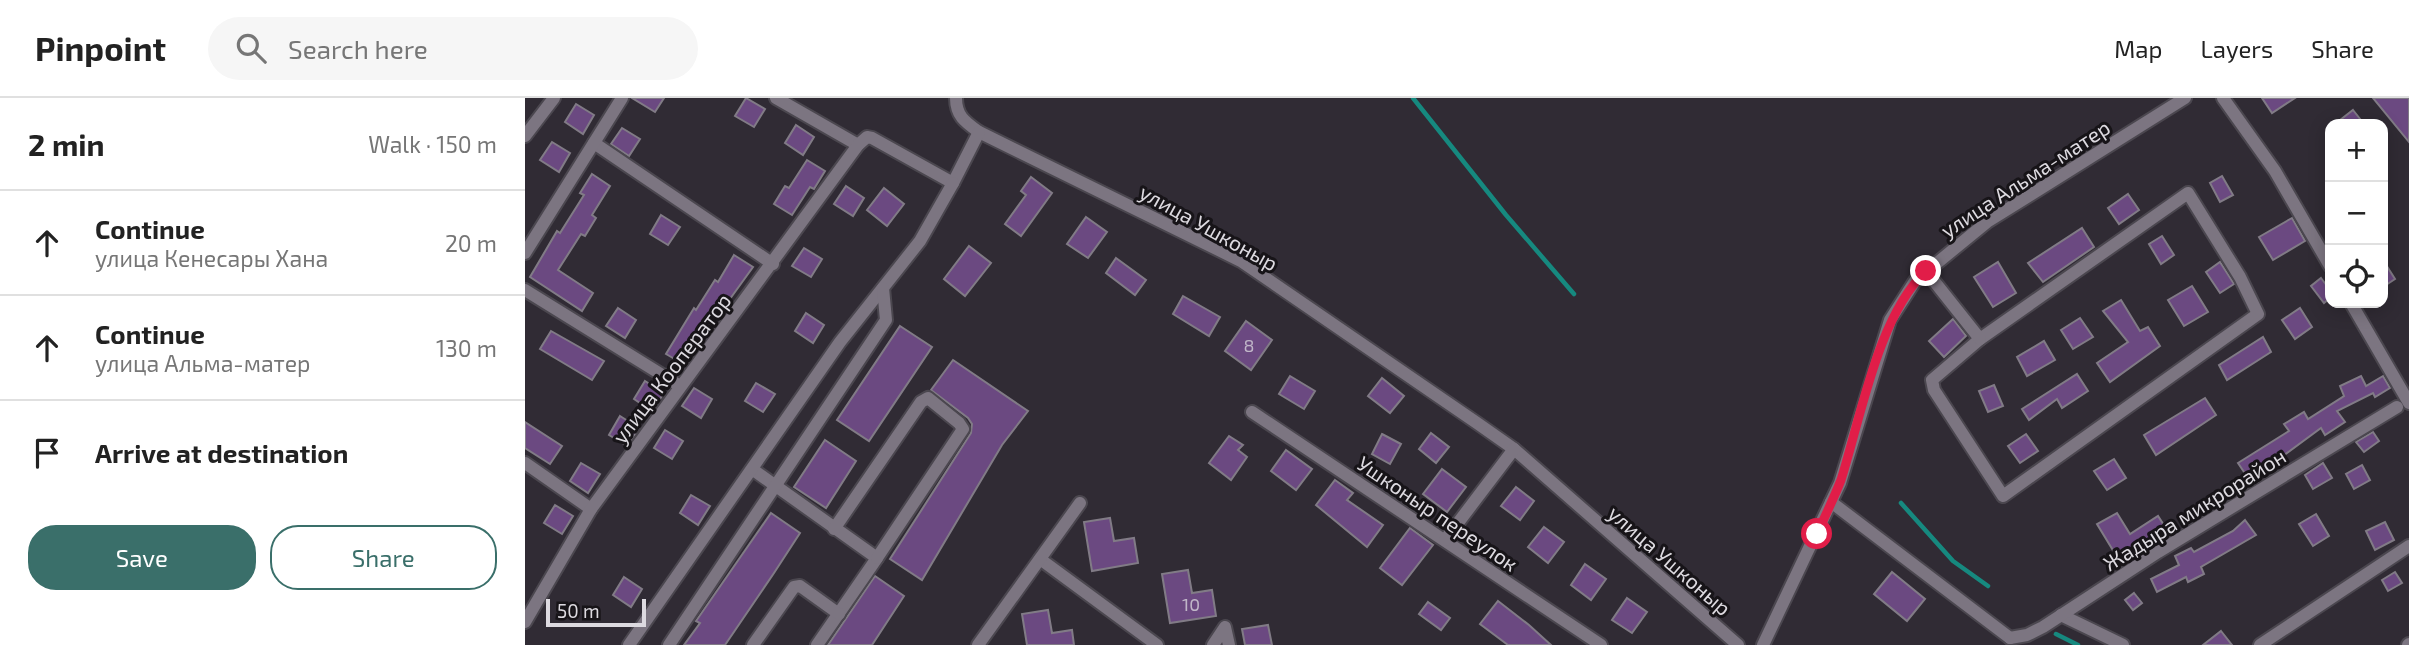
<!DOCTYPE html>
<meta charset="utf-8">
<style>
:root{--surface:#fff;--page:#f6f6f6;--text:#222;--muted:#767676;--line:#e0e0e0;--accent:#3a6f6a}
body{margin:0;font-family:"Exo 2",sans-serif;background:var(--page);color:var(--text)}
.controls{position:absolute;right:21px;top:21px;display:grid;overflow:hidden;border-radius:14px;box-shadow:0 4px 18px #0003}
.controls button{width:63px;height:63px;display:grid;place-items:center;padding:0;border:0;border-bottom:2px solid var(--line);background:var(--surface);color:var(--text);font:35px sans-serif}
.scale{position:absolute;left:21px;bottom:18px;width:100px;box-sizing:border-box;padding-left:7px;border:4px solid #dddae0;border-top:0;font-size:19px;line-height:24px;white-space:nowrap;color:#dddae0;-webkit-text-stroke:5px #171418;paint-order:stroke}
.stop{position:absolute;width:21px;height:21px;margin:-16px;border:5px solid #e11d48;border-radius:50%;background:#fff}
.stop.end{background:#e11d48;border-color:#fff;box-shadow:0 2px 7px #0008}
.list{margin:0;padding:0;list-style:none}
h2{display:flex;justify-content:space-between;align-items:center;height:91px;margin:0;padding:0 28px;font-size:30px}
h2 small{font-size:23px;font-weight:400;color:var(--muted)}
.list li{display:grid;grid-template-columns:46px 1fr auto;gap:21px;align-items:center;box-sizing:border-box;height:105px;padding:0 28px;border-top:2px solid var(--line)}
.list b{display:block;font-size:26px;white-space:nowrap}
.list p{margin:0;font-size:23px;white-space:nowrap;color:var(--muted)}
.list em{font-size:23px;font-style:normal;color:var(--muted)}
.actions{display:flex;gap:14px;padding:21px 28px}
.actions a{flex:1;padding:16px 0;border:2px solid var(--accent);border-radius:28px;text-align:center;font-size:24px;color:var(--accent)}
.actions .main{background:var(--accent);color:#fff}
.icon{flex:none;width:38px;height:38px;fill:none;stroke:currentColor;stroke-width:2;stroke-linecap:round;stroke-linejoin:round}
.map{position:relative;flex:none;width:1884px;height:547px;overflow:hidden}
header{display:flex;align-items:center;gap:42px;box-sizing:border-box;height:98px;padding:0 35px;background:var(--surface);border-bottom:2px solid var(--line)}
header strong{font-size:33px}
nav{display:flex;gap:38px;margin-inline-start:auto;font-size:24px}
.search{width:490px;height:63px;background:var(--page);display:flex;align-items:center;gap:18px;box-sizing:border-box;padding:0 24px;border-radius:38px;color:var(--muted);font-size:26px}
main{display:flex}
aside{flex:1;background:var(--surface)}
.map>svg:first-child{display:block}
</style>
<header>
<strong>Pinpoint</strong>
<div class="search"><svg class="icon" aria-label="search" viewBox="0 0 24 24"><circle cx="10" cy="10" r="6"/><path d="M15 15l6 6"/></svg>Search here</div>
<nav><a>Map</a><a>Layers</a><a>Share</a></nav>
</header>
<main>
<aside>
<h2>2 min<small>Walk · 150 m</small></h2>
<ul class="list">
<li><svg class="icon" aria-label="ahead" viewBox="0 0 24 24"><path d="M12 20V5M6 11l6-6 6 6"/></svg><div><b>Continue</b><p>улица Кенесары Хана</p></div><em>20 m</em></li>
<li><svg class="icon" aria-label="ahead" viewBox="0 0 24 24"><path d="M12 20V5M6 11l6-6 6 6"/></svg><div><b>Continue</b><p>улица Альма-матер</p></div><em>130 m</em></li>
<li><svg class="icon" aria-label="arrive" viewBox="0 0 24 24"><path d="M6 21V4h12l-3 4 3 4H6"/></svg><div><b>Arrive at destination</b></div></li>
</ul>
<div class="actions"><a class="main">Save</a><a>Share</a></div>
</aside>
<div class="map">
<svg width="1884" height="547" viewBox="0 0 1884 547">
<rect width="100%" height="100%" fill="#302b34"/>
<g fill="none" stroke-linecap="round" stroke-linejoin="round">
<g stroke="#16897f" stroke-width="4.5">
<polyline points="888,0 981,117 1049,196"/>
<polyline points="1376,405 1428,463 1463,488"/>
<polyline points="1531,536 1553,547"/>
</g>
</g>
<g fill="#6b4981" stroke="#817b86" stroke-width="2">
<polygon points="107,0 139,0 130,14"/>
<polygon points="221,0 240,11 229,29 210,18"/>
<polygon points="1737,0 1770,0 1747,15"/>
<polygon points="1848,0 1884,0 1884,44"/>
<polygon points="51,6 69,17 58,36 40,24"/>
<polygon points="1828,12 1839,26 1810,26"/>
<polygon points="271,27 289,39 278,57 260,45"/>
<polygon points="97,30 115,41 104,58 86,46"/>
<polygon points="27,44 45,55 34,74 15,62"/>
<polygon points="282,62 300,73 289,91 285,89 267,117 249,106 260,88 264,90"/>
<polygon points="67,76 85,88 67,117 71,120 60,138 56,136 33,172 68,195 57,213 5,179 32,133 35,135 59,97 55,95"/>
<polygon points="1697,78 1708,97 1695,104 1685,85"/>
<polygon points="506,79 527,95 496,138 480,126 501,97 496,93"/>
<polygon points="321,88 339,100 328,118 309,106"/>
<polygon points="359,90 379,106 362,128 342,112"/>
<polygon points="1603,96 1614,112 1594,126 1583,110"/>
<polygon points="136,117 155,129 143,147 125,136"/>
<polygon points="561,119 582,134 563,160 542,146"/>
<polygon points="1767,120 1780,143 1748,162 1734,139"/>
<polygon points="1557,130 1569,149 1518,184 1503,165"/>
<polygon points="1637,138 1649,157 1636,166 1624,146"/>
<polygon points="444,148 466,165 440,198 419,181"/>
<polygon points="279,150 297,161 286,179 267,168"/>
<polygon points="209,157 228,169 197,212 194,210 160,267 141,256 169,210 171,212 190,182 193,184"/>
<polygon points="591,160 621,182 610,197 581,175"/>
<polygon points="1858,162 1870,181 1858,189"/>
<polygon points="1473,164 1491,195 1468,209 1449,179"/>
<polygon points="1695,164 1709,186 1695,195 1681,174"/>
<polygon points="1796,180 1805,192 1805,200 1799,205 1786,188"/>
<polygon points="1667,188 1683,214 1659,228 1643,202"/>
<polygon points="658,198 695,219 684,238 648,216"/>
<polygon points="1596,202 1615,233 1623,229 1635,248 1585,284 1572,265 1603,244 1578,213"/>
<polygon points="93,210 111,222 100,240 81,228"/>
<polygon points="1775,210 1787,229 1770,241 1757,222"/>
<polygon points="281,215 299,227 288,245 270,233"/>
<polygon points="1555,220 1568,239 1548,251 1536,232"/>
<polygon points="1428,221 1441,238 1419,259 1404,243"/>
<polygon points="721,223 747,242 726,272 700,253"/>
<polygon points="375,228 407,249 344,343 312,322"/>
<polygon points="26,233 79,263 67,282 15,251"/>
<polygon points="1738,239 1746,254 1702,282 1694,267"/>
<polygon points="1519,243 1530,262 1502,278 1492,259"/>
<polygon points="428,262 503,313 477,347 397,482 365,461 446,335 447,326 443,320 406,292"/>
<polygon points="1552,276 1563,293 1537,310 1532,301 1504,322 1497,311"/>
<polygon points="765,278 790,293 779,311 754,296"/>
<polygon points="1836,278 1841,288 1858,278 1865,290 1850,299 1848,295 1812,313 1820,324 1800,337 1796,330 1751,363 1749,359 1721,377 1713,365 1764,333 1759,326 1779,314 1783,321 1819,298 1815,288"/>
<polygon points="857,280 879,298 865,315 843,298"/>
<polygon points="120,283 139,295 127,313 109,301"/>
<polygon points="231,285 250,296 238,314 220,303"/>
<polygon points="1469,287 1478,308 1463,314 1454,293"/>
<polygon points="169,290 187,301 176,320 157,308"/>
<polygon points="1680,300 1691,317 1631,357 1619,337"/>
<polygon points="95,318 114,330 102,348 84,337"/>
<polygon points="0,324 37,348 25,366 0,350"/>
<polygon points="140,332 158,343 147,361 129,350"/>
<polygon points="1848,334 1854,343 1839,354 1831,344"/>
<polygon points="906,335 924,349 911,365 894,351"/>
<polygon points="857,336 876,346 865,366 847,356"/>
<polygon points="1501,336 1513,353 1495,365 1483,348"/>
<polygon points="704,338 718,347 713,352 722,359 706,382 684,365"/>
<polygon points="300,342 331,363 301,410 269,389"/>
<polygon points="761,352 787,371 771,392 746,373"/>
<polygon points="1589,361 1601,380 1582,392 1569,373"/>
<polygon points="56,365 75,376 63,395 45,383"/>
<polygon points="1798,365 1807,380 1788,391 1780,377"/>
<polygon points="1837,367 1845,382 1829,391 1821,376"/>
<polygon points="917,371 941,389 922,414 898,396"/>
<polygon points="810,382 828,395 822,402 858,427 842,449 791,407"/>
<polygon points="991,389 1009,403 995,422 976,408"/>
<polygon points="166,397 185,408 173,427 155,415"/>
<polygon points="30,407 48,418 37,436 19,425"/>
<polygon points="246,415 275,435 249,475 200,547 159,547 175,525 171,523"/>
<polygon points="1592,415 1605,436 1633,418 1642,432 1592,459 1572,426"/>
<polygon points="1791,416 1804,438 1788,448 1774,426"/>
<polygon points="585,420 589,443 609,440 613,465 567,473 559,424"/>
<polygon points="1720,422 1731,437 1676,469 1679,476 1663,484 1661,479 1632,494 1626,481 1654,467 1650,458 1666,450 1669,454 1708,433"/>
<polygon points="1860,424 1869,442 1850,452 1841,433"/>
<polygon points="1019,429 1039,444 1023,465 1003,449"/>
<polygon points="885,430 908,447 877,487 855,470"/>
<polygon points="1060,466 1081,481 1066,502 1046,487"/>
<polygon points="663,472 667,495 687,492 691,518 645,525 637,476"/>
<polygon points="1367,474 1400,501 1382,523 1349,496"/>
<polygon points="1870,474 1877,485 1863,493 1857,482"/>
<polygon points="350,478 379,498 347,547 303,547"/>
<polygon points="99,479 117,491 106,509 88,497"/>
<polygon points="1609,495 1617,505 1608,512 1600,502"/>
<polygon points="1102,500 1122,514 1107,535 1087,522"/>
<polygon points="973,503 1004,527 1026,547 983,547 955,526"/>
<polygon points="903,504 925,520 916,532 894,516"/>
<polygon points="523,512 527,535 547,532 549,547 502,547 497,516"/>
<polygon points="743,527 747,547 720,547 717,531"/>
<polygon points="1696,533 1707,547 1678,547"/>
</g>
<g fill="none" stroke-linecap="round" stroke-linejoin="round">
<g stroke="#4b474f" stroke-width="16">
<g id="minor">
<polyline points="251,0 333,47"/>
<path d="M431,0C431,18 440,24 454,34L716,163L952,325L989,351L1213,547"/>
<polyline points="1698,0 1750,73 1805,168"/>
<polyline points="0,38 29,0"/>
<polyline points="69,45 248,166"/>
<polygon points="1663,95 1715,179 1733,216 1478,398 1409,292 1407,282 1455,241"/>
<polyline points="0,155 97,0"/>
<polyline points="1401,173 1455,241"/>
<polyline points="0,192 155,288"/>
<polyline points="1826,205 1884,305"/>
<polyline points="727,314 1076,547"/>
<polyline points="0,365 66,411"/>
<polyline points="227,371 352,460 292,547"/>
<polyline points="1306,404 1485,540"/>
<polyline points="309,431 396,304 403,300 434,325 438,331 352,460"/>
<polyline points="920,442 989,351"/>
<polyline points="515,461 632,547"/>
<polyline points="1536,517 1598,547"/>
<polyline points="0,524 66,411 333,47 342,39 347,40 428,85 454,34"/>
<polyline points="1485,540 1502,537 1518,529 1633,454 1872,309"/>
<polyline points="104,547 315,244 395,143 428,85"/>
<polyline points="144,547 361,222 358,190"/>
<polyline points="228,547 269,489 275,488 314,516"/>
<polyline points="453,547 555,405"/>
<polyline points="688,547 700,529 704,547"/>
<polyline points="1238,547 1315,385 1365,222 1390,183 1462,124 1660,0"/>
<polyline points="1735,547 1884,448"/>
<polyline points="1883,547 1884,546"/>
</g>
</g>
<use href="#minor" stroke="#7c7581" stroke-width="12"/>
</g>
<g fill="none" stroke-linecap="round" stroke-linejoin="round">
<path stroke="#e11d48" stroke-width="9" d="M1292,436C1300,418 1309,400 1316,382C1336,319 1353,218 1401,173"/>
</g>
<g text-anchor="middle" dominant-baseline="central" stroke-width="6" stroke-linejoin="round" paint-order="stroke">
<g font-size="18" fill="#c0b6c8">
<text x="724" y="247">8</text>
<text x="666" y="506">10</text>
</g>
<g font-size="21" fill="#dddae0" stroke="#171418">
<text transform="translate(1500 80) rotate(-33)">улица Альма-матер</text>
<text transform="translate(684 129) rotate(29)">улица Ушконыр</text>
<text transform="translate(146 270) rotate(-53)">улица Кооператор</text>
<text transform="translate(1669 411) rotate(-32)">Жадыра микрорайон</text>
<text transform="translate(913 415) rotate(34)">Ушконыр переулок</text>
<text transform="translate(1145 462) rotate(41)">улица Ушконыр</text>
</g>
</g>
</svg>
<div class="controls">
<button>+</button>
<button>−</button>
<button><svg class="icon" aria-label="locate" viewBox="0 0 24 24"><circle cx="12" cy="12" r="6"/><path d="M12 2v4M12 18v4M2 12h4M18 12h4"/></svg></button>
</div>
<div class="scale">50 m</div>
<div class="stop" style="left:1292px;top:436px"></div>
<div class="stop end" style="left:1401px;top:173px"></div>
</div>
</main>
